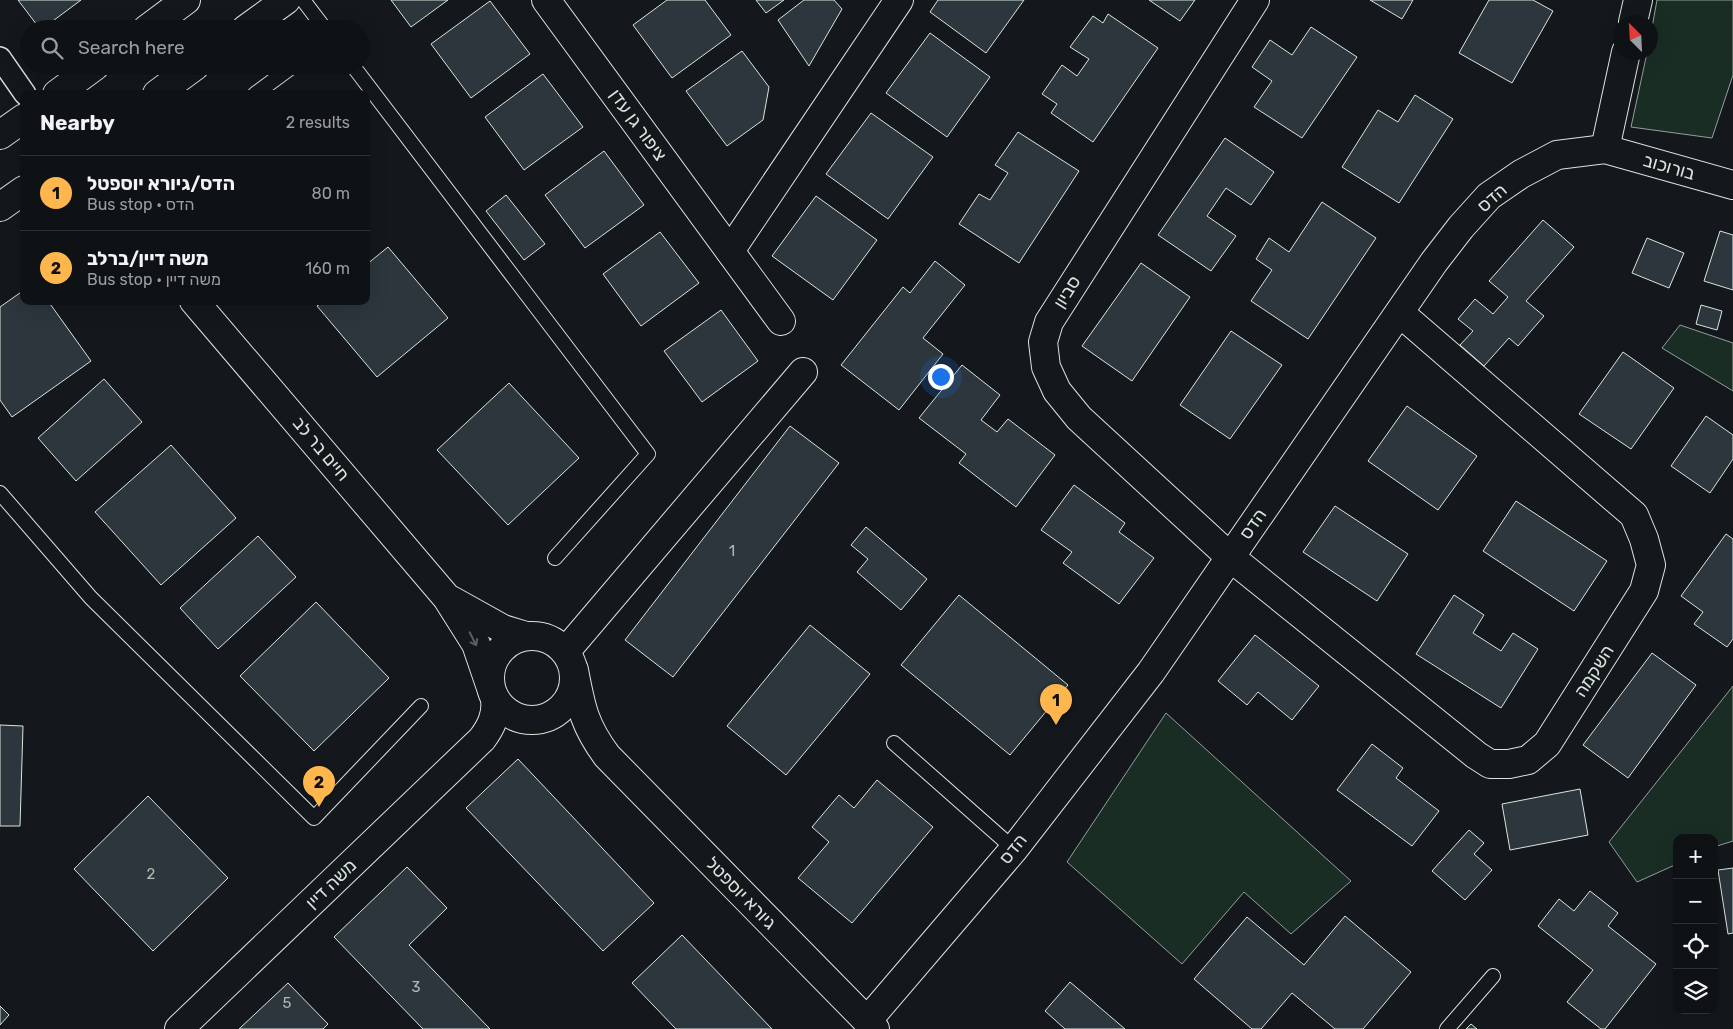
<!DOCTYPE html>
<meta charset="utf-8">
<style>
:root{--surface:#0f1215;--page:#1d2022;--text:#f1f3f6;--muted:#9b9ea0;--line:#2f3234;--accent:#ffb74d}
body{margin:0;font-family:Rubik,Heebo,sans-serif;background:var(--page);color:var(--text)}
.controls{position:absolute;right:15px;bottom:15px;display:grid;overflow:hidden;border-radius:10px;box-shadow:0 5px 20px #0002}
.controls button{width:45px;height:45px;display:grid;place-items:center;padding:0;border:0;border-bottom:1px solid var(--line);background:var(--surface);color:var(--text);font:25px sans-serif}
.compass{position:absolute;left:1613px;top:15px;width:45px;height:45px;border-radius:50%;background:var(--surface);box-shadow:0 5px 20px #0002;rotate:336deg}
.you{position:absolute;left:940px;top:376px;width:18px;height:18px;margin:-12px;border:4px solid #fff;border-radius:50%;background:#1a73e8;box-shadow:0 0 0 8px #1a73e833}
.badge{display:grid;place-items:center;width:32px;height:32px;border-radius:50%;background:var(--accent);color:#111;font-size:16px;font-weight:700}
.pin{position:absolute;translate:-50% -41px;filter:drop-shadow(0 1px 2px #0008)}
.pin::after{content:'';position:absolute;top:26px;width:18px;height:15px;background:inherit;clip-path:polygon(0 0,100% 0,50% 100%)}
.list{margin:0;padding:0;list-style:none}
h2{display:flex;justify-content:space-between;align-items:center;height:65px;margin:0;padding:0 20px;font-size:21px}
h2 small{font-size:16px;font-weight:400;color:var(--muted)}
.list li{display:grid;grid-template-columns:32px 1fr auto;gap:15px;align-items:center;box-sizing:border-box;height:75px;padding:0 20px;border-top:1px solid var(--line)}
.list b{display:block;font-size:19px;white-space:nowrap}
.list p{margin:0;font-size:16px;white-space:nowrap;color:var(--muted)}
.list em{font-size:16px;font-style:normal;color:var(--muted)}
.icon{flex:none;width:28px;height:28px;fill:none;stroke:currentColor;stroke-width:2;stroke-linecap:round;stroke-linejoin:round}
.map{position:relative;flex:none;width:1733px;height:1029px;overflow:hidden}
.search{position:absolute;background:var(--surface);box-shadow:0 5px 20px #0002;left:20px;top:20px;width:350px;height:55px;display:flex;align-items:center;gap:12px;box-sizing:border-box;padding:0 18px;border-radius:28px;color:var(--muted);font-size:19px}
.panel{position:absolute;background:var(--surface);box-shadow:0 5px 20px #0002;left:20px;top:90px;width:350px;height:215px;border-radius:10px}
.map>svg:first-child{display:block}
</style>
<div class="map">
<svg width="1733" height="1029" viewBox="0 0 1733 1029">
<rect width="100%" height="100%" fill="#14181c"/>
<g fill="#1a2d24" stroke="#939e99">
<polygon points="1657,0 1733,0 1733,75 1712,138 1631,127 1647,53 1650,52 1651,33"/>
<polygon points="1680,325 1733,343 1733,391 1662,348"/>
<polygon points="1733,686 1733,841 1714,847 1714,838 1677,838 1677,864 1637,882 1609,842"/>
<polygon points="1166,713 1351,881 1291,934 1244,892 1182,964 1067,862"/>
</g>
<g fill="#2c363c" stroke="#d8e6dc">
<polygon points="18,0 81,0 42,29 40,29"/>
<polygon points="391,0 448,0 411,27"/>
<polygon points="667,0 705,0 731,35 672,78 633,25"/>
<polygon points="756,0 784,0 766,13"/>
<polygon points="804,0 834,0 842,9 809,66 778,20"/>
<polygon points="938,0 1024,0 986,53 930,12"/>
<polygon points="1149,0 1195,0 1180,21"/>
<polygon points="1370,0 1413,0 1402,19"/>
<polygon points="1489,0 1533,0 1553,11 1512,83 1459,53"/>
<polygon points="490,1 530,54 471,98 431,44"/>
<polygon points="1108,14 1158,48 1093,142 1051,113 1057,104 1042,94 1062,65 1077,76 1089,59 1070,47 1093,16 1103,23"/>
<polygon points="1311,27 1357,57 1302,138 1254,107 1272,81 1252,67 1270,40 1292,55"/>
<polygon points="930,33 990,77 947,137 886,93"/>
<polygon points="742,51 769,87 763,120 727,146 686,91"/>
<polygon points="543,74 583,127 524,170 485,117"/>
<polygon points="1415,95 1453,119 1399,203 1342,167 1378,110 1398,122"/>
<polygon points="871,113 933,157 888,219 826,174"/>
<polygon points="1018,132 1079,171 1019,263 959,224 979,194 990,200 1008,173 995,165"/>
<polygon points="1225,138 1274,172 1251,205 1226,188 1207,216 1236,236 1211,271 1158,235"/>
<polygon points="604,151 644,205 585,248 545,195"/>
<polygon points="506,195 545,244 524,260 486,211"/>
<polygon points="816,196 877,240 833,300 772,256"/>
<polygon points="1322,202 1376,238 1308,339 1251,301 1272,270 1256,259 1269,238 1289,252"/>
<polygon points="1543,220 1574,247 1526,301 1544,316 1518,346 1509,338 1484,366 1460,345 1473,331 1458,319 1475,299 1493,314 1508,297 1489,281"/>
<polygon points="1720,231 1733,235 1733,290 1704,281"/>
<polygon points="660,232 699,283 641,326 603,274"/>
<polygon points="1647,238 1684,253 1669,288 1632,273"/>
<polygon points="388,247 448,318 377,377 317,306 324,301 366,301 366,265"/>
<polygon points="935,261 965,285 923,338 943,354 899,410 841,365 903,287 910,293"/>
<polygon points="1141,263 1190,297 1132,381 1082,346"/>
<polygon points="24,290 24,301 48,301 91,361 12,417 0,400 0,307"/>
<polygon points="1701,305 1722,311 1717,330 1696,324"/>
<polygon points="721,310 758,361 702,402 664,351"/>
<polygon points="1231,331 1282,365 1230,439 1180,405"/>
<polygon points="1623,352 1674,388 1631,449 1579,414"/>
<polygon points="962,365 1000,395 981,420 997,432 1008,419 1055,455 1016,507 959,463 966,454 919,418"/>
<polygon points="104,379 142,422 76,481 38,438"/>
<polygon points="509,383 579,458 508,525 437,450"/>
<polygon points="1407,406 1477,456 1438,510 1368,461"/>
<polygon points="1706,416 1733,435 1733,459 1710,493 1671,466"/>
<polygon points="790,426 839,463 673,677 625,640"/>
<polygon points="171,445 236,518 161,585 95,512"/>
<polygon points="1074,485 1125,523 1119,532 1154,558 1119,604 1063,563 1072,552 1041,530"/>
<polygon points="1516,501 1607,561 1574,611 1483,551"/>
<polygon points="1335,506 1408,554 1377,601 1303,552"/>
<polygon points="866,527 927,579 901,610 857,572 868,559 851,545"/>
<polygon points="1726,534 1733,539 1733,639 1727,647 1694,624 1703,612 1681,596"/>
<polygon points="258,536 296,577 218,649 180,608"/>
<polygon points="959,595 1068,685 1010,755 901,665"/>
<polygon points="1454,595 1484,615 1473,633 1501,651 1513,633 1538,649 1501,708 1416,654"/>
<polygon points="316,602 389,678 314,751 240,676"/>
<polygon points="810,625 870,674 786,775 727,726"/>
<polygon points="1255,635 1319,686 1292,720 1258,692 1247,705 1218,681"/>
<polygon points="1652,653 1696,685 1628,778 1583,745"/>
<polygon points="0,725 23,726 20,826 0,826"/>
<polygon points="1372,744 1403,768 1396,778 1439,811 1412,846 1337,790"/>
<polygon points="518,759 654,903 603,951 466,808"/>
<polygon points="877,780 933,827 852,923 798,878 829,842 812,827 839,795 854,808"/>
<polygon points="1580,789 1588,835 1510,850 1502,804"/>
<polygon points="148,796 228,878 153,951 74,869"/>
<polygon points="1469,830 1484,843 1474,854 1492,870 1465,900 1432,871"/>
<polygon points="407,867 447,908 409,945 490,1029 423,1029 334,937"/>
<polygon points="1733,868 1733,933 1728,934 1718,870"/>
<polygon points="1590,891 1618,913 1608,926 1656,964 1605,1029 1601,1029 1567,1002 1593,970 1538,926 1559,899 1574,911"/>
<polygon points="1345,916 1411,972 1363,1029 1335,1029 1292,993 1261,1029 1252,1029 1194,979 1247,917 1304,965"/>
<polygon points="682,935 772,1029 676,1029 632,983"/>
<polygon points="1070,982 1125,1029 1065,1029 1045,1011"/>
<polygon points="288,983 328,1024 323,1029 239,1029"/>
<polygon points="0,1006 9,1015 0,1025"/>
<polygon points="1471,1024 1477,1029 1466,1029"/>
</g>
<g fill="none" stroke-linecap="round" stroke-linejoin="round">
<g stroke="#d8e6dc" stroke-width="16">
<g id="service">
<polyline points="303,0 325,29"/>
<polyline points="353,66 648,454 555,558"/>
<polyline points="255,94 293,66"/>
<polyline points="0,493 91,598 314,818 421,706"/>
<polyline points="894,743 1014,849"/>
<polyline points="1447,1029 1493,976"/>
</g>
</g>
<g stroke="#d8e6dc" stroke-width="24">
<polyline id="pedestrian" points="0,58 25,94"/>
</g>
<g stroke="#d8e6dc" stroke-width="30">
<g id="minor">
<polyline points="546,0 781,321"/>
<polyline points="1255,0 1049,322 1043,342 1046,367 1057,391 1079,418 1230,557 1476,755 1490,764 1509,764 1528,760 1547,744 1644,591 1651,565 1644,539 1634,515 1400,313"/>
<polyline points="1633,22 1638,0"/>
<polyline points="147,29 186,0"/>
<polyline points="246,29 286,0"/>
<polyline points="57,94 95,66"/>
<polyline points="157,94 195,66"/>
<polyline points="0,135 24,118"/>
<polyline points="1605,149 1626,52"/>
<polyline points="0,207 24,190"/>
<polyline points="730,251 899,0"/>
<polyline points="194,301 447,598 476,644 490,685"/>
<polyline points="451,600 503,629 526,636"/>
<polyline points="566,651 803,372"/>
<polyline points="867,1021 1014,849 1151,672 1434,262 1461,227 1489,196 1521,174 1557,155 1605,149 1733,185"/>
</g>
</g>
<g stroke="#d8e6dc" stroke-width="30">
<g id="tertiary">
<circle cx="532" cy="678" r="42"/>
<path d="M574,670C581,707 584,725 607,756L875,1029"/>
<path d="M179,1029L482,739C491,727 497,715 495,699"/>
</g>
</g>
<use href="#service" stroke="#14181c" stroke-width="14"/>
<use href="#pedestrian" stroke="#14181c" stroke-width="21"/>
<use href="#minor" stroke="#14181c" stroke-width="28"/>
<use href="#tertiary" stroke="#14181c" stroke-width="28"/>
</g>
<defs><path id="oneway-shaft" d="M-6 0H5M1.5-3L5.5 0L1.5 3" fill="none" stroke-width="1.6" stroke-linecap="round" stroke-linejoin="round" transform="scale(1.25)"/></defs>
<use stroke="#59605f" href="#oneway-shaft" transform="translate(473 639) rotate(63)"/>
<g text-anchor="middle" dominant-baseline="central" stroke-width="4" stroke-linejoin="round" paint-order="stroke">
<g font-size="15" fill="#adbab4">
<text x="732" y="551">1</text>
<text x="151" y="874">2</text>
<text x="416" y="987">3</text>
<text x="287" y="1003">5</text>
</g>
<g font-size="18" fill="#d8e6dc" stroke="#14181c">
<text transform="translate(638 125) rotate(54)">ציפור גן עדן</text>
<text transform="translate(1669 167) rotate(16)">בורוכוב</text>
<text transform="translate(1492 198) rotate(-41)">הדס</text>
<text transform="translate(1067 292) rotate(-58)">סביון</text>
<text transform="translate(321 449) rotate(50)">חיים בר לב</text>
<text transform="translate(1253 524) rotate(-55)">הדס</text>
<text transform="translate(1594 671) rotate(-58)">השקמה</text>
<text transform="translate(1013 849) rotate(-51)">הדס</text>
<text transform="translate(331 884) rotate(-44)">משה דיין</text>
<text transform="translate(741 893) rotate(46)">גיורא יוספטל</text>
</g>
</g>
</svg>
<div class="controls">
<button>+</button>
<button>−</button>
<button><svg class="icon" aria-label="locate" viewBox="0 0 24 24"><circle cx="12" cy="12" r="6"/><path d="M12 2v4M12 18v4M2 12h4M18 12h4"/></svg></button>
<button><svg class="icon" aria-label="layers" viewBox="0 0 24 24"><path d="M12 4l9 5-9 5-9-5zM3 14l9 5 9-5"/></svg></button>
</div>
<svg class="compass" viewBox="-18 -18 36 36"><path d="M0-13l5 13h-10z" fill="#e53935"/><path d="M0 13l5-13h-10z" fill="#9b9ea0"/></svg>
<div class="you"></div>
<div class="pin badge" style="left:1056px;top:725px">1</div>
<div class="pin badge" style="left:319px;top:807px">2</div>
<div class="search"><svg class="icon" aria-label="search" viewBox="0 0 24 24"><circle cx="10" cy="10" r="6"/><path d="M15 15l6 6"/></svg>Search here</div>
<section class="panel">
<h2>Nearby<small>2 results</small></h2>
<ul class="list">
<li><span class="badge">1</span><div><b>הדס/גיורא יוספטל</b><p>Bus stop · הדס</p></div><em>80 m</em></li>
<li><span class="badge">2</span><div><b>משה דיין/ברלב</b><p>Bus stop · משה דיין</p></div><em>160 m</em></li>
</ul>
</section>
</div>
